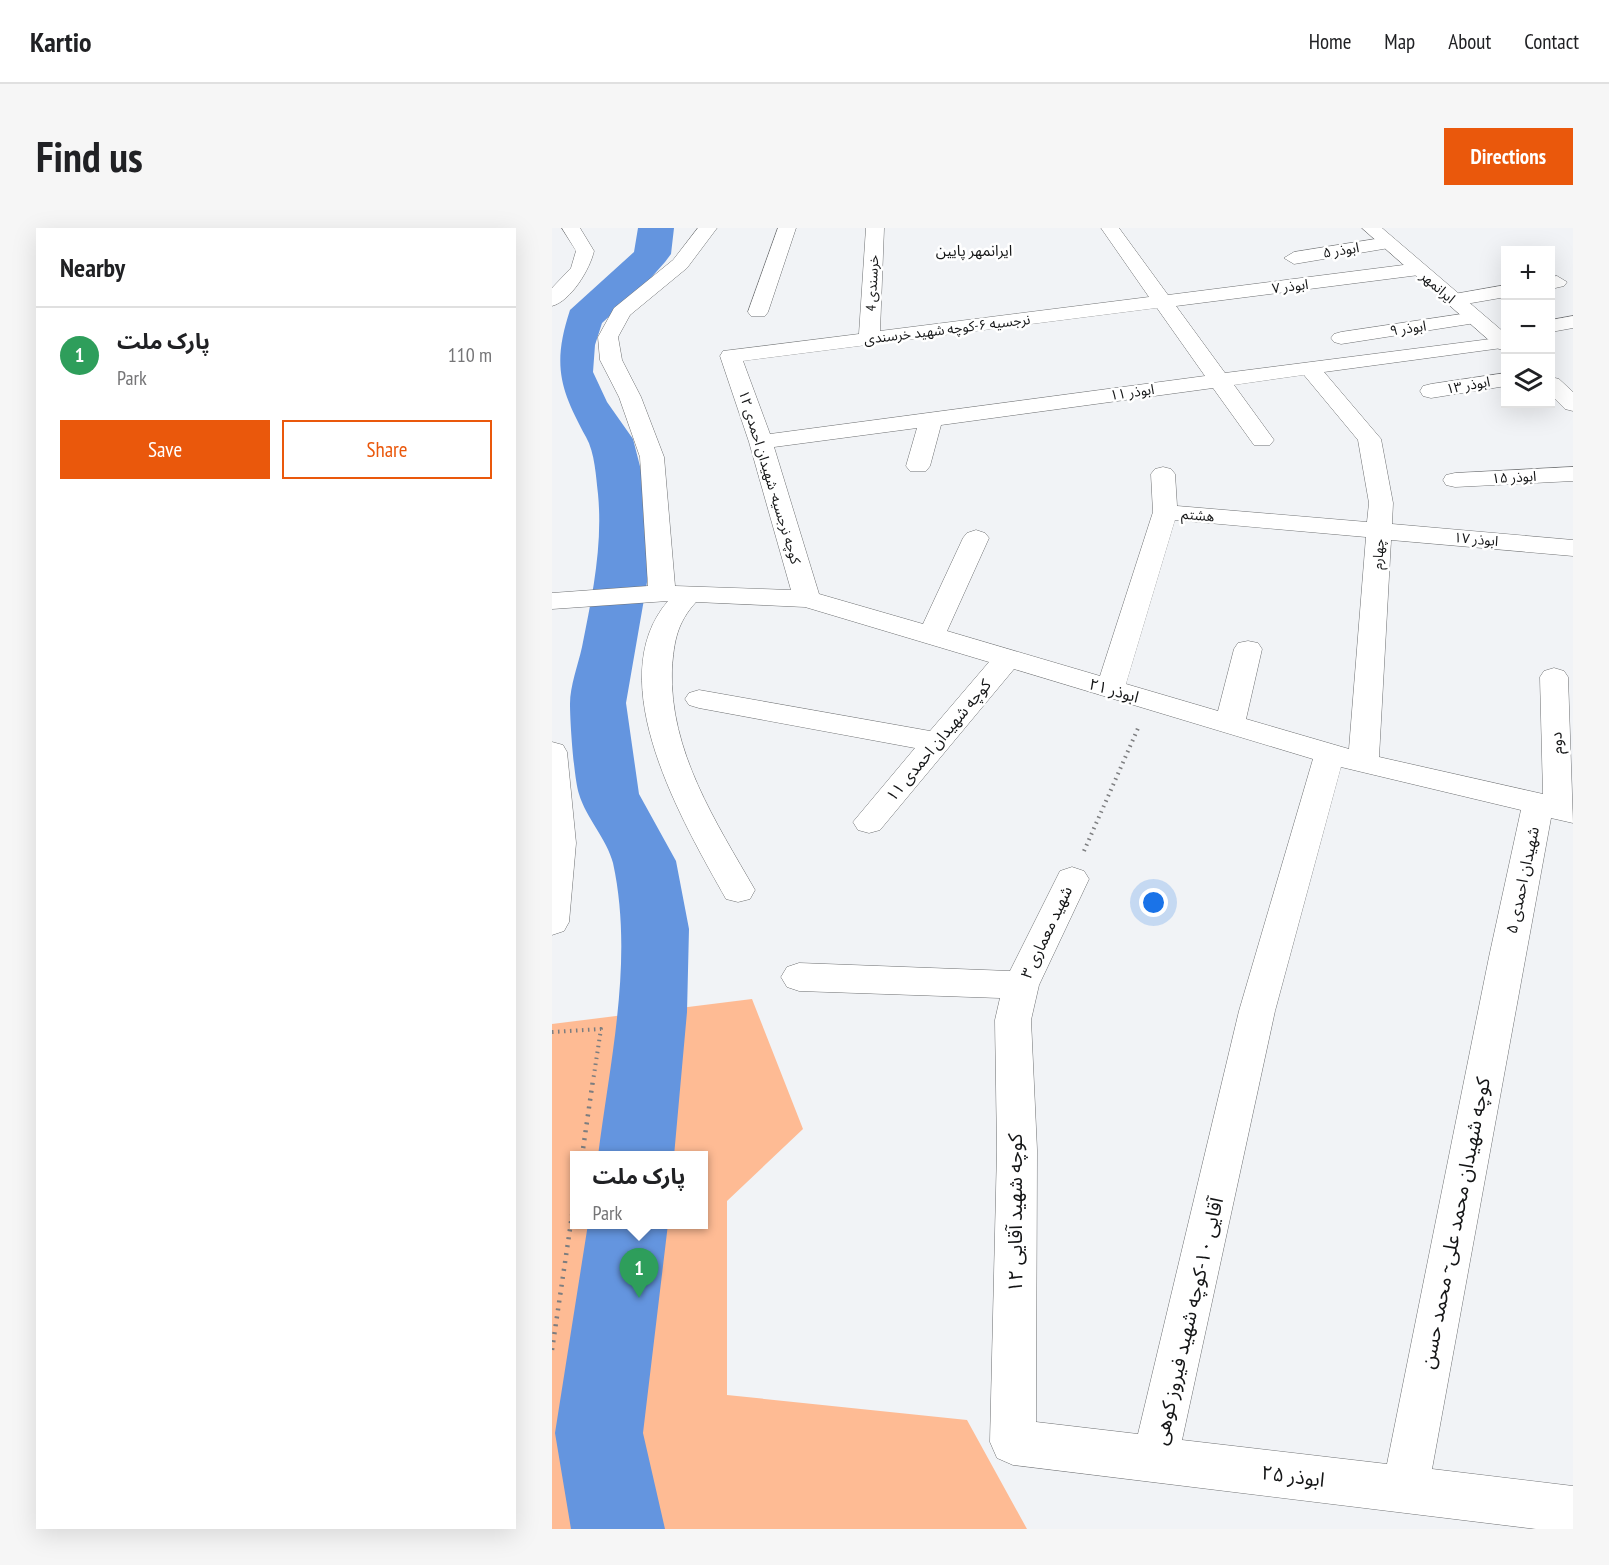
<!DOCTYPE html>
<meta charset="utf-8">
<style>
:root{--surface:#fff;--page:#f6f6f6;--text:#202124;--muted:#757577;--line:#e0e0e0;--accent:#ea580c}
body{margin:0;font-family:"PT Sans Narrow","Noto Sans Arabic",sans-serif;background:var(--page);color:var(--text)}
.controls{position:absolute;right:18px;top:18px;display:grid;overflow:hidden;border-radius:0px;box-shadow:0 6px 24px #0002}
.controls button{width:54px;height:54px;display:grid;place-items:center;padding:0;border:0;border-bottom:2px solid var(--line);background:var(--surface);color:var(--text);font:30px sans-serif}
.you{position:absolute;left:602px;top:675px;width:21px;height:21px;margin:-15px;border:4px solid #fff;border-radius:50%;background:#1a73e8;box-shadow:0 0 0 9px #1a73e833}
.badge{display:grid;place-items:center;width:39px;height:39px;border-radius:50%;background:var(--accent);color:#fff;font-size:20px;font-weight:700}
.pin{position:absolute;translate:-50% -50px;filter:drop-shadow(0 2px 3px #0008)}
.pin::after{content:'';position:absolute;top:32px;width:21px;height:18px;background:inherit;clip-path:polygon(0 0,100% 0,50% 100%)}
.popup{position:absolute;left:18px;top:923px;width:138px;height:78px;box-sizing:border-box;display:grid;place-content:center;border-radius:0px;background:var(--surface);filter:drop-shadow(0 2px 4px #0005);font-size:20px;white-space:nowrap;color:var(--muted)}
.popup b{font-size:22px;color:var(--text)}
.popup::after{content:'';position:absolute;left:50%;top:100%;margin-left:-12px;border:12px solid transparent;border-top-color:var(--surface)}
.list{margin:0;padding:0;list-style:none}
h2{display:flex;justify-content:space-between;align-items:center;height:78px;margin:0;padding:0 24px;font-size:26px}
h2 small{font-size:20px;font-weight:400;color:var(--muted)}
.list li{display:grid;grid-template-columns:39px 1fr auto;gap:18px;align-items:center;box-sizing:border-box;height:96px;padding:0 24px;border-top:2px solid var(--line)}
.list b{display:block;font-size:22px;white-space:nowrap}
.list p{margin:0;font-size:20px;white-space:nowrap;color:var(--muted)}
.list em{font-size:20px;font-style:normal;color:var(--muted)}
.actions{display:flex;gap:12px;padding:18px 24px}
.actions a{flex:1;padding:14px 0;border:2px solid var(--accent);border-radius:0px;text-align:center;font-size:21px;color:var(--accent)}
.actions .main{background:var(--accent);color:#fff}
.icon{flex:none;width:33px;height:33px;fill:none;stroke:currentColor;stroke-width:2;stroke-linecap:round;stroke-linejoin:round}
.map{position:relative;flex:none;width:1021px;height:1301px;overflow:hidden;border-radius:0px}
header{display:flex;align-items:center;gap:36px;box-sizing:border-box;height:84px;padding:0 30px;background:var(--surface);border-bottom:2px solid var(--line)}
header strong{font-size:28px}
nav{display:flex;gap:33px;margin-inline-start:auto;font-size:21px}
.intro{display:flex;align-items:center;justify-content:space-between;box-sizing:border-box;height:144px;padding:0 36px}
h1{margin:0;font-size:42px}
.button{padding:15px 27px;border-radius:0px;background:var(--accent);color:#fff;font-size:21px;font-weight:700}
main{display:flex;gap:36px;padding:0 36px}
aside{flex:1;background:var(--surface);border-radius:0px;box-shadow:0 6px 24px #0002}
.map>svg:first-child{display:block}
</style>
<header>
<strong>Kartio</strong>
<nav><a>Home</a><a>Map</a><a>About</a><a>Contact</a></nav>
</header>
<div class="intro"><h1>Find us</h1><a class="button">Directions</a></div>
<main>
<aside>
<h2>Nearby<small></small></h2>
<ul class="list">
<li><span class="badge" style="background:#2e9e5b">1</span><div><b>پارک ملت</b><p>Park</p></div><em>110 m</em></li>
</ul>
<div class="actions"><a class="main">Save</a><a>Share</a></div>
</aside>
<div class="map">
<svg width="1021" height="1301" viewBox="0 0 1021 1301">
<rect width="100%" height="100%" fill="#f1f3f6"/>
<path fill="#febb94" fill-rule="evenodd" d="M200,771L251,901L175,973V1167L415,1192L475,1301H0V796ZM22,928H152V996H22Z"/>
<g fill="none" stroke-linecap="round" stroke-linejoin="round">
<g fill="#6495df" fill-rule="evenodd">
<path d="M86,0H122L119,26L113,34L97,52L50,95L43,117L41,144L55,174L81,211L91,250L96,284L95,354L74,475L87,566L124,633L137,701L135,784L122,928H46C58,832 82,731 61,635C55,611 34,590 27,566C22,551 18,494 18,476C18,458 26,437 30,419C40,369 51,318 46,266C44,249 43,225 34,209C8,161 0,137 18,82L82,24Z"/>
<polygon points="36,996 116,996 91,1205 113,1301 19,1301 3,1205"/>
</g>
<g stroke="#6e7072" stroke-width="1">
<g id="street">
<path d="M146,0H165L135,40L78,87L66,109L70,132L89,169L112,229L123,358L239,362L197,214L168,128L171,123L307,106L314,0H332L328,103L597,69L549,0H567L616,67L867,35L877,41L867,47L624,78L673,145L954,109V119L950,120L772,144L829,211L841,275L840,296L1021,312V328L839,312L827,529L991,566L988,449L992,443L1002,440L1012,443L1016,449L1021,595L999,590L880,1241L1021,1258V1301H984L461,1237L445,1230L438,1214L445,922L443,792L448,770L247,763L235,759L229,749L235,739L247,735L458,743L508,643L520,639L532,643L537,651L487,757L479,792L485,922L484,1194L586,1206L687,783L761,531L462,441L328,602L317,605L306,602L301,594L363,520L147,480L137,477L133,471L137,465L147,462L378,503L437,434L253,379L144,374C125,395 122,413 120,441C117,523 164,594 203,662L198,671L186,674L174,671C132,596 47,453 116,373L0,381V365L96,358L88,229L67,169L48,132L46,109L62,80L121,32ZM605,80L653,148L218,206L191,133ZM752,147L806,212L817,275L815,294L625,278L623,246L619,241L611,239L603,241L599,246L601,284L548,448L395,403L437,310L433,305L424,302L415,305L411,310L371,396L267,366L222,219L365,200L354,238L358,243H374L378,238L389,197L661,160L702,217H718L722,212L682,157ZM623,292L814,309L797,521L694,491L710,421L706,415L696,413L686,415L682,421L666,483L574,456ZM789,539L969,582L937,729L835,1236L630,1212L723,783Z"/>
<polygon points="226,0 244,0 216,84 213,88 199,88 196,84"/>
<polygon points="836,9 843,11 845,15 843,19 742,36 732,30 742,24"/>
<polygon points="1005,48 1015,54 1012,58 999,61 999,49"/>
<polygon points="954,57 954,69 902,78 895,76 892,72 895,68 902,66"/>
<polygon points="923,84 930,86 933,90 930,94 789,116 782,114 779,110 782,106 789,104"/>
<polygon points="1021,88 1021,100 999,104 999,92"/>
<polygon points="954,145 954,158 879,170 871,168 868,163 871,158 879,156"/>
<polygon points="1021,239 1021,253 903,259 894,257 891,252 894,247 903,245"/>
</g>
</g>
<g stroke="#6e7072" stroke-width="1">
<g id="secondary">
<path d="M10,0H28L42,23C38,41 19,73 0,78V60L19,40L24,23Z"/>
<polygon points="810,0 830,0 954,106 954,123 947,121"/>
<polygon points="999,149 1007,151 1021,164 1021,183 1013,181 999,167"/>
<polygon points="0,514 11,517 15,524 24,615 17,694 12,703 0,707"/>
</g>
</g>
<g stroke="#7c7d7f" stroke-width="4" stroke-dasharray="1.5 4.5" stroke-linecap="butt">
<polyline points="532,623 587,498"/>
<polyline points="0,804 49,801 41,853"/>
</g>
<g stroke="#7c7d7f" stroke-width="4.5" stroke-dasharray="2 6" stroke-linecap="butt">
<polyline points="30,928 41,852"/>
<polyline points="0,1122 22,974"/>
</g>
<use href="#street" fill="#fff" fill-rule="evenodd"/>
<use href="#secondary" fill="#fff" fill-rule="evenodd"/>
</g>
<g text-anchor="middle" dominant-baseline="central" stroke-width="5" stroke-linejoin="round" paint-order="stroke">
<g font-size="14" fill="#141516" stroke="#fff">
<text transform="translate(789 22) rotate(-9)">۵ ابوذر</text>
<text transform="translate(320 55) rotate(-87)">خرسندی 4</text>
<text transform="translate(738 58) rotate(-7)">۷ ابوذر</text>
<text transform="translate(886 59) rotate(41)">ایرانمهر</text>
<text transform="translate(856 100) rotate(-8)">۹ ابوذر</text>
<text transform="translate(395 101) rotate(-7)">نرجسیه ۶-کوچه شهید خرسندی</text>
<text transform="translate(916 157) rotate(-10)">۱۳ ابوذر</text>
<text transform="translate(580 164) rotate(-8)">ابوذر ۱۱</text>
<text transform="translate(218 249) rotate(73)">کوچه نرجسیه- شهیدان احمدی ۱۲</text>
<text transform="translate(962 249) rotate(-3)">۱۵ ابوذر</text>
<text transform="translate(646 287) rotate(5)">هشتم</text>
<text transform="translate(924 311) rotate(5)">۱۷ ابوذر</text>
<text transform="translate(826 326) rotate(-86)">چهارم</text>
</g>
<g font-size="15" fill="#141516" stroke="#fff">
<text x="422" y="22">ایرانمهر پایین</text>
</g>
<g font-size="16" fill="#141516" stroke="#fff">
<text transform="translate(562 462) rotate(16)">۲۱ ابوذر</text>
<text transform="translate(386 512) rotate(-50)">کوچه شهیدان احمدی ۱۱</text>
<text transform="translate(1004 515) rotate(-92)">دوم</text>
<text transform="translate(970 652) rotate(-78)">شهیدان احمدی ۵</text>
<text transform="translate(494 704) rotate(-65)">شهید معماری ۳</text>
</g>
<g font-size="20" fill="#141516" stroke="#fff">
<text transform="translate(463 985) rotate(-90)">کوچه شهید آقایی ۱۲</text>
<text transform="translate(903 995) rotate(-79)">کوچه شهیدان محمد علی~ محمد حسن</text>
<text transform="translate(636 1093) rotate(-77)">آقایی ۱۰-کوچه شهید فیروز کوهی</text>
<text transform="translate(741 1248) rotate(7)">ابوذر ۲۵</text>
</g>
</g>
</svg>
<div class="controls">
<button>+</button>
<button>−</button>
<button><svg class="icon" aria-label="layers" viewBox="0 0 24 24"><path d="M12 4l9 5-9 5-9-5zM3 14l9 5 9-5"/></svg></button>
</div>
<div class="you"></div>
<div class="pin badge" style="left:87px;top:1070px;background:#2e9e5b">1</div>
<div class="popup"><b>پارک ملت</b>Park</div>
</div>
</main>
